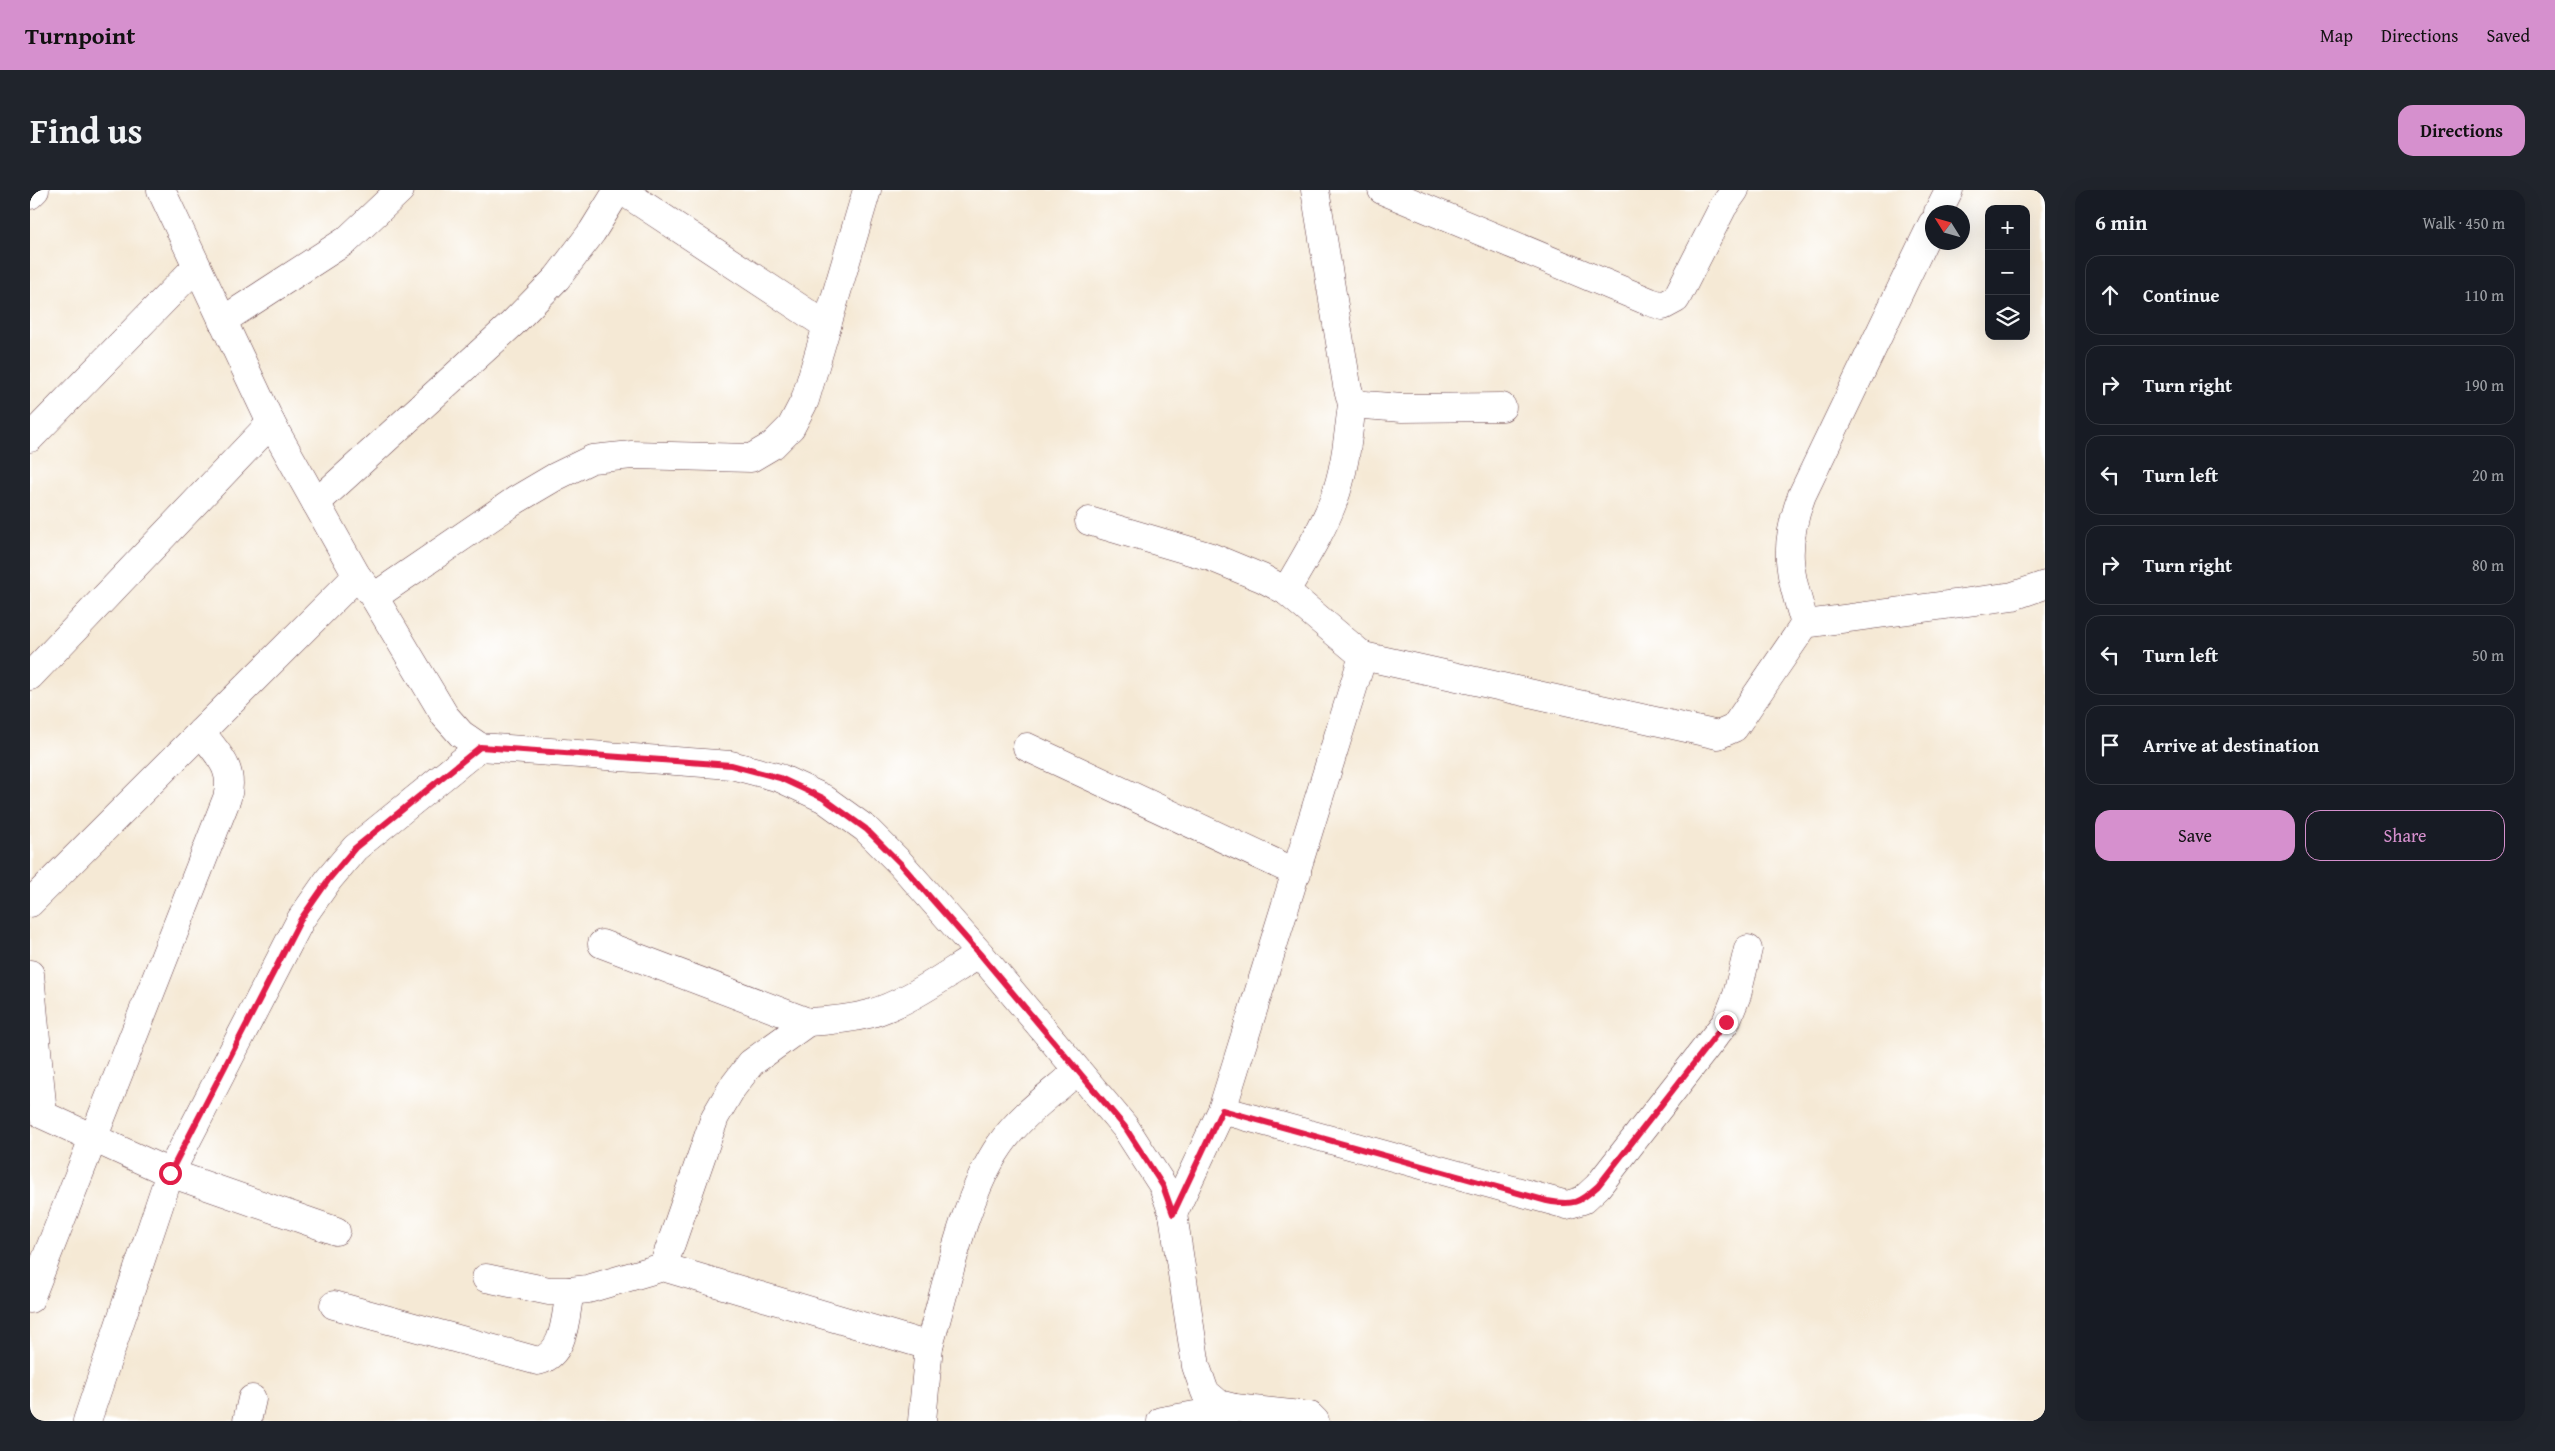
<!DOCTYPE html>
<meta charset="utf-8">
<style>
:root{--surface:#171b24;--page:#20242c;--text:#f1f3f6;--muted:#9ea1a6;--line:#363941;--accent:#d690ce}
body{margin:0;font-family:"Gentium Book Plus",serif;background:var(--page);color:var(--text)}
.controls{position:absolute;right:15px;top:15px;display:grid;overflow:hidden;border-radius:10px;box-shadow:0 5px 20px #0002}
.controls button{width:45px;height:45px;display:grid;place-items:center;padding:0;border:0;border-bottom:1px solid var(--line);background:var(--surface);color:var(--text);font:25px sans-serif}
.compass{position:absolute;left:1895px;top:15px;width:45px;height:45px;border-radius:50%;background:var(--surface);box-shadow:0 5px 20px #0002;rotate:307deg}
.stop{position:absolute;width:15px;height:15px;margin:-11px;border:4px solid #e11d48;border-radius:50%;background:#fff}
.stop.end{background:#e11d48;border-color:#fff;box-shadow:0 1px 5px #0008}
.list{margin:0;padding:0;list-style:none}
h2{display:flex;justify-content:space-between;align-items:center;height:65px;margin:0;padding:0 20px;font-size:21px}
h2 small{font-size:16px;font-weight:400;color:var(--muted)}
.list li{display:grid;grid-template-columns:32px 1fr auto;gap:15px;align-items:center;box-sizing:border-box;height:80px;margin:0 10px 10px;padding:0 10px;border:1px solid var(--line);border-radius:15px}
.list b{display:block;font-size:19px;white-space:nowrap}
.list em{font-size:16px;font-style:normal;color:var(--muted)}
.actions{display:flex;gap:10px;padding:15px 20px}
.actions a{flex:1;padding:11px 0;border:1px solid var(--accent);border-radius:15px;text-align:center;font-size:18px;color:var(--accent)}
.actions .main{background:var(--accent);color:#111}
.icon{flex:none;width:28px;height:28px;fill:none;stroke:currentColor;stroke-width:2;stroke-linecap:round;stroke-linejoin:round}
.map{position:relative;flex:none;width:2015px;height:1231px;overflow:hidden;border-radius:15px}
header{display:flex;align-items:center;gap:30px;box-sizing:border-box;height:70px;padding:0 25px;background:var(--accent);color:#111}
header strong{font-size:24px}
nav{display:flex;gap:28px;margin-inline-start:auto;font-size:18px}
.intro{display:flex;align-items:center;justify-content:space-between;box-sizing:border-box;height:120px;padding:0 30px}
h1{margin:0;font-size:35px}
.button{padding:12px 22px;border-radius:15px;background:var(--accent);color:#111;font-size:18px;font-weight:700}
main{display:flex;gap:30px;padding:0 30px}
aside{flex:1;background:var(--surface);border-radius:15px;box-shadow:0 5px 20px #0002}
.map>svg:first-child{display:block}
</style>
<header>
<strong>Turnpoint</strong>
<nav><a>Map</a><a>Directions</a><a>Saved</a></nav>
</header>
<div class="intro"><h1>Find us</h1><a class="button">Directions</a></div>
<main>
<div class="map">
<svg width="2015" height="1231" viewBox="0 0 2015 1231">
<rect width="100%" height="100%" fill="#fff"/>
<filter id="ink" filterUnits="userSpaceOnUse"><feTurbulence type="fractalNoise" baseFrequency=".02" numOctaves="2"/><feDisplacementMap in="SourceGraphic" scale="10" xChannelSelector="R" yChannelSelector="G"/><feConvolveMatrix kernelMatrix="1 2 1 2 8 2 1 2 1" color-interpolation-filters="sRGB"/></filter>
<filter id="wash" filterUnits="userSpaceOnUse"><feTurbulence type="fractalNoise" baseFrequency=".0096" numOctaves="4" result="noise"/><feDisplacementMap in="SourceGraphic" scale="20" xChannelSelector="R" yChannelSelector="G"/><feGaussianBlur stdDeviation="1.12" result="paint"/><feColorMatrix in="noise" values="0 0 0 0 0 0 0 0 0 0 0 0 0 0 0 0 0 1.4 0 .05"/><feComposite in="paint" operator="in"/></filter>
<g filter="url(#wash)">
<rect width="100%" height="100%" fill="#f5e9d5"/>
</g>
<g filter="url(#ink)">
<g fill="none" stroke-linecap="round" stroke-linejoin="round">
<g stroke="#643d44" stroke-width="29">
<g id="street">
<polyline points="131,0 241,233 327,386 344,407 415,526 431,544 450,557 701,575 750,588 793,608 836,639 870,673 950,764 1095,937 1133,996 1143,1024 1166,1176 1175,1202 1189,1214 1205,1218 1280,1226 1285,1231"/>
<polyline points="591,0 797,136"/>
<polyline points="1285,0 1317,195 1322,214 1372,218 1472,217"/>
<polyline points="1352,0 1620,112 1633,116 1646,109 1693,17 1705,0"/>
<polyline points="0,5 5,0"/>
<polyline points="1908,22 1919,0"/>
<polyline points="192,131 317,50 370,0"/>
<polyline points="0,248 166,77"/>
<polyline points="286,313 482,134 527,88 562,42 588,0"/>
<polyline points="1059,331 1181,367 1232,388 1256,401 1333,466"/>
<path d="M1256,401C1272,372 1291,344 1303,312C1315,281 1318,247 1322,214"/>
<polyline points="344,407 486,310 525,287 562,269 602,265 721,268 743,255 761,237 775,210 837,0"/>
<path d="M1775,434C1759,381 1752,359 1772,305L1902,34"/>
<polyline points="0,486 241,233"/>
<polyline points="997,557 1267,683"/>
<polyline points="0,713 327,386"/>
<path d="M572,754L778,832C799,831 819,829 839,824C878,813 915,785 950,764"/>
<polyline points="0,784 13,925 140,983 306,1041"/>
<polyline points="1192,920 1537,1015 1553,1010 1568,996 1696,832 1707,805 1718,759"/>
<polyline points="1143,1024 1192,920 1333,466 1688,545 1704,538 1775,434 1983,406 2015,395"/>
<polyline points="633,1077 685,927 702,898 721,873 778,832"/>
<path d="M456,1088L519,1101H540L558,1099L633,1077L899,1156C917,1095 934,1007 970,955C990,926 1021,904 1047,881"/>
<path d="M0,1109L197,608C205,578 188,565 171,542"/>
<path d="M304,1115L508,1171C536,1164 535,1126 540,1101"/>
<polyline points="57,1231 140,983 271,729 299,689 325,658 450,557"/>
<polyline points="217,1231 222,1209"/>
<polyline points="892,1231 899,1156"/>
<polyline points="1131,1231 1205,1218"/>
</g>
</g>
<use href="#street" stroke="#fff" stroke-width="28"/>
</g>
</g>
<g fill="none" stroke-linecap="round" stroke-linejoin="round" filter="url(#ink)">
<path stroke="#e11d48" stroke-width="6" d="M140,983L271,729L299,689L325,658L450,557L701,575L750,588L793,608L836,639L870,673L950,764L1095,937L1133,996L1143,1024L1192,920L1517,1011C1543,1016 1549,1013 1568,996L1696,832"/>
</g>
</svg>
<div class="controls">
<button>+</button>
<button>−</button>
<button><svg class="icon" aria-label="layers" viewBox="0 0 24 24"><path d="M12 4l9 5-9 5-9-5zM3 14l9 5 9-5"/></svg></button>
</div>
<svg class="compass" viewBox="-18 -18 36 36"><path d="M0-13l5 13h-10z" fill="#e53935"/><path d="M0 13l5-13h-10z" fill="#9ea1a6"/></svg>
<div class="stop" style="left:140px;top:983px"></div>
<div class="stop end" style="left:1696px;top:832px"></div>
</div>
<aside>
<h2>6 min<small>Walk · 450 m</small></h2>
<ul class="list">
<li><svg class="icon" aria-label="ahead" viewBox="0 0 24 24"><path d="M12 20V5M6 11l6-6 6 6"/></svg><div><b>Continue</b></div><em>110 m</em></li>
<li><svg class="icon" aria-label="right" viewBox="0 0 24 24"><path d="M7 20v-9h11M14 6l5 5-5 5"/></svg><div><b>Turn right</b></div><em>190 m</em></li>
<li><svg class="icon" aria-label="left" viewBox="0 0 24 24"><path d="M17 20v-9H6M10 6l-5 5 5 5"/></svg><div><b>Turn left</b></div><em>20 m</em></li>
<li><svg class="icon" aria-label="right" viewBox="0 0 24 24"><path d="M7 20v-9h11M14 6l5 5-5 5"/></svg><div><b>Turn right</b></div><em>80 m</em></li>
<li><svg class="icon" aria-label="left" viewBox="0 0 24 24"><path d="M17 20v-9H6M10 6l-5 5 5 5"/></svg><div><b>Turn left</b></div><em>50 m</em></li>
<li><svg class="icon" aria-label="arrive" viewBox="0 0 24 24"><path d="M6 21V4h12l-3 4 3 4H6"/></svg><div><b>Arrive at destination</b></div></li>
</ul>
<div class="actions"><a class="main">Save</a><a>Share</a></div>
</aside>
</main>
